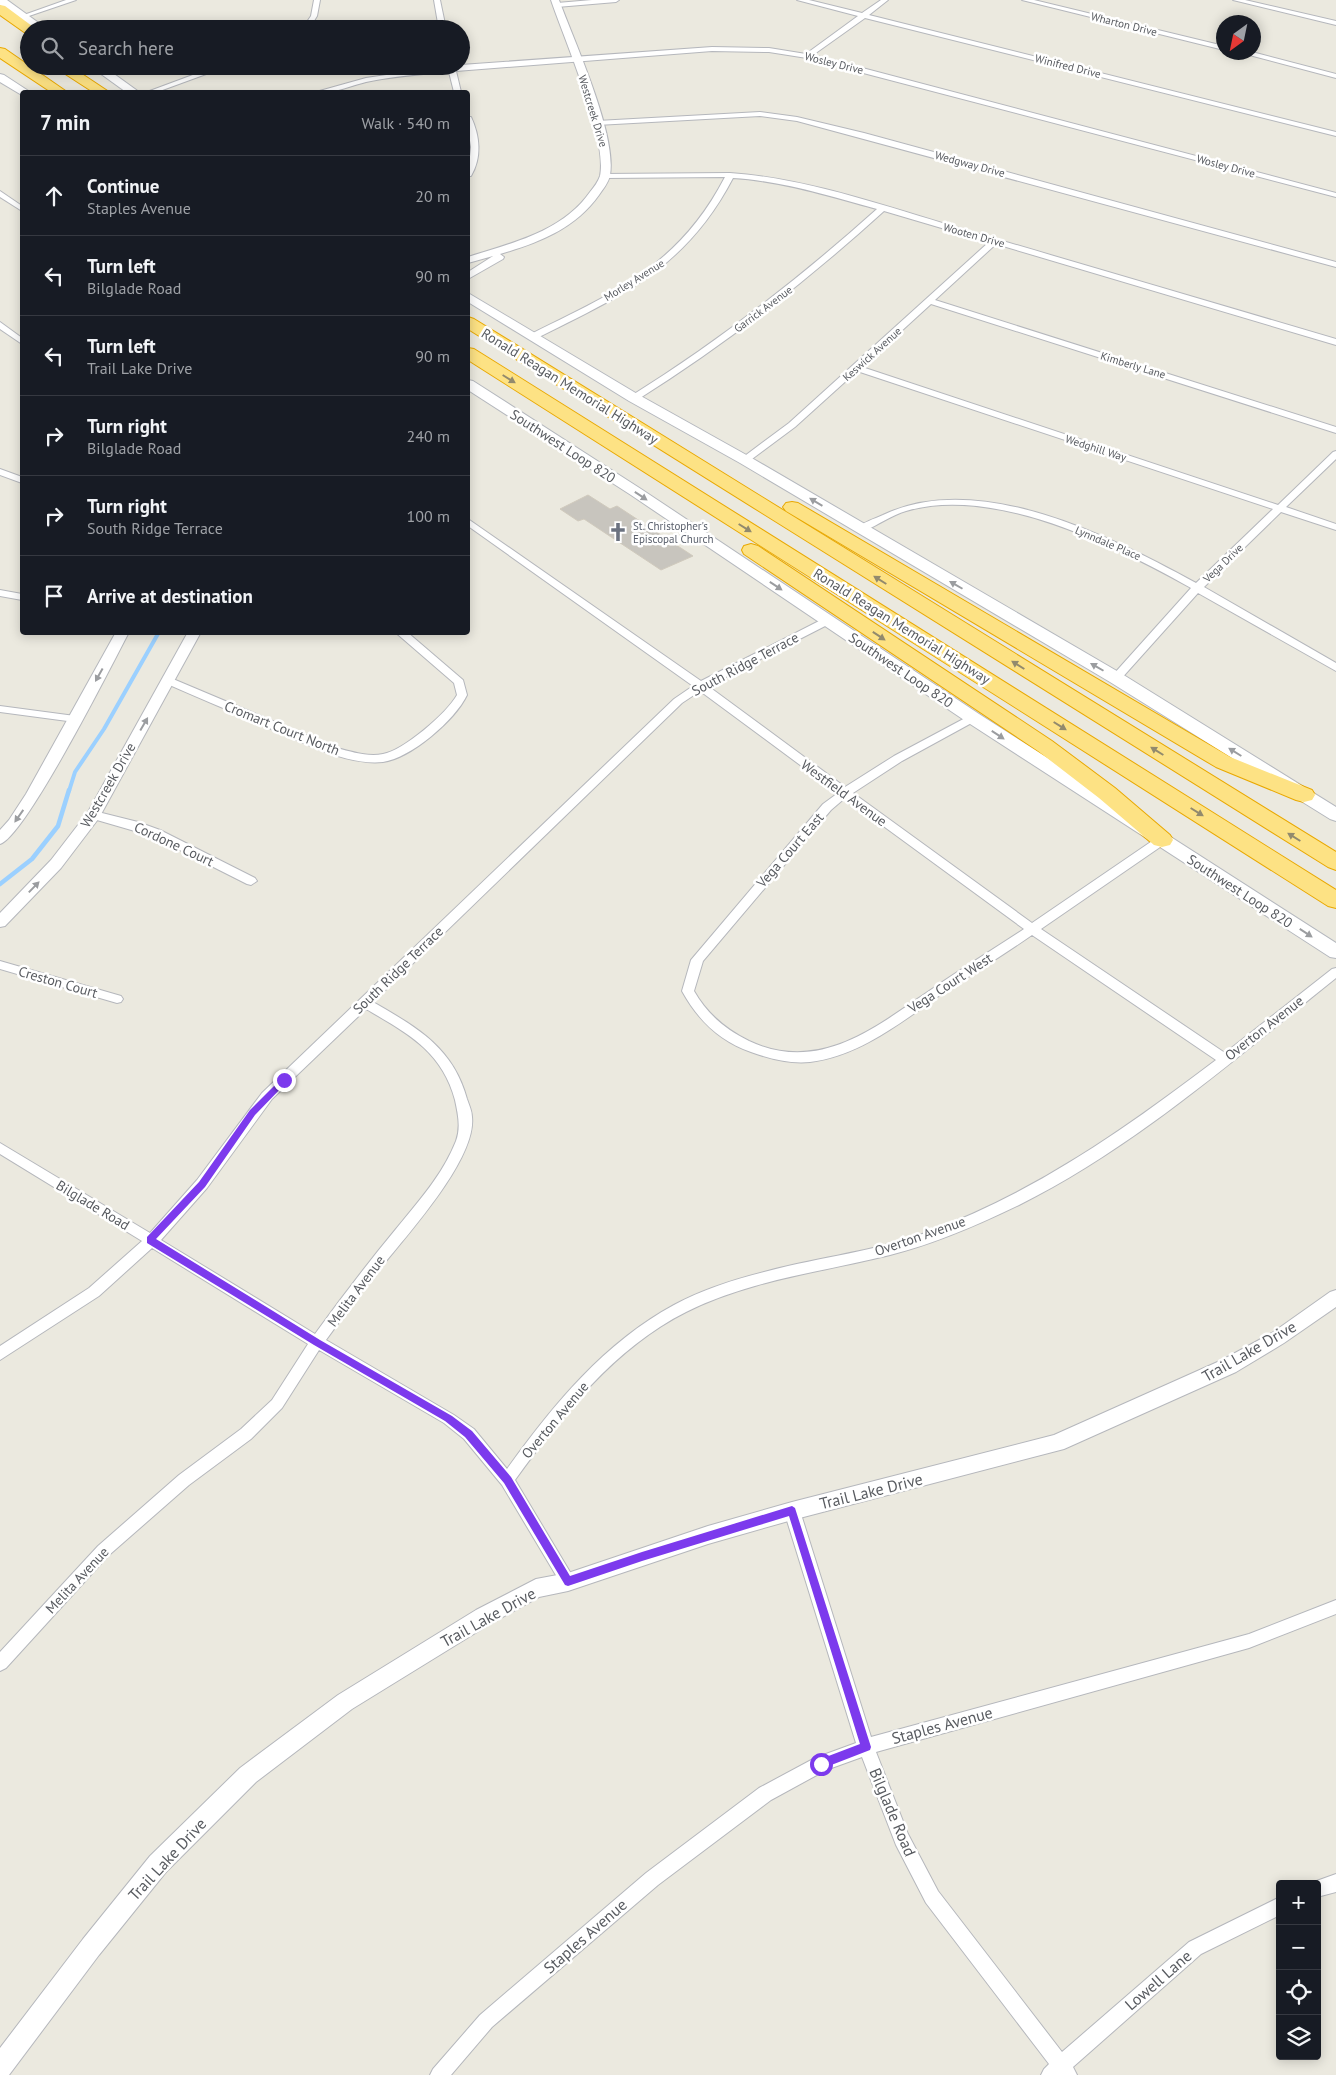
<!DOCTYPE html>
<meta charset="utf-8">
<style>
:root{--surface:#171b24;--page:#20242c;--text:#f1f3f6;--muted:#9ea1a6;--line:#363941}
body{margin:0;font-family:"PT Sans",sans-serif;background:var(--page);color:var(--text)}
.controls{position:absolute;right:15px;bottom:15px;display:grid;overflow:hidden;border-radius:5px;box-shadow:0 2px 12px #0003}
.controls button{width:45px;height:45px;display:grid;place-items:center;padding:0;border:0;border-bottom:1px solid var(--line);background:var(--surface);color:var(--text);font:25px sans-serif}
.compass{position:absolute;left:1216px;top:15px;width:45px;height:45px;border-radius:50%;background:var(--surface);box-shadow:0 2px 12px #0003;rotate:213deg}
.stop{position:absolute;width:15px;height:15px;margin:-11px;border:4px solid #7c3aed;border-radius:50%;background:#fff}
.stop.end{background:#7c3aed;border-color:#fff;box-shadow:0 1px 5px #0008}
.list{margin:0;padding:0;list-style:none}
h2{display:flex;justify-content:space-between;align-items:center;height:65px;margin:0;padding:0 20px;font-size:21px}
h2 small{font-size:16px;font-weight:400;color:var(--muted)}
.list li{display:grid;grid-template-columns:32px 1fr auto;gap:15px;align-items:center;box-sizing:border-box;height:80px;padding:0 20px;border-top:1px solid var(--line)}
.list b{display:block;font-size:19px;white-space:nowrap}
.list p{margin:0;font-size:16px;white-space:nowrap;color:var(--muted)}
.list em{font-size:16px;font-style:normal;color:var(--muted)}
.icon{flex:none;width:28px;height:28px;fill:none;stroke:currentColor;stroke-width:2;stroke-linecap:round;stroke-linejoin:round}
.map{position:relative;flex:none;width:1336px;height:2075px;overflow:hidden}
.search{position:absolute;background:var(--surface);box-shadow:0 2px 12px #0003;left:20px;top:20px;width:450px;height:55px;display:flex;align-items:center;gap:12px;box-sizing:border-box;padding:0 18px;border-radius:28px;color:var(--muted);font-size:19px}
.panel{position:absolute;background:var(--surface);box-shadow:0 2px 12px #0003;left:20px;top:90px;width:450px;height:545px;border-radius:5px}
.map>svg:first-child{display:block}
</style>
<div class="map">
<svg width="1336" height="2075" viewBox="0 0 1336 2075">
<rect width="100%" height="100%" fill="#ebe9df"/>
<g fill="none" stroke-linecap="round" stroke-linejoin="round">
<polyline stroke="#9bd0ff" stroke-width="4" points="69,791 75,772 104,729 159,632"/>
<polyline stroke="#9bd0ff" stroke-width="4.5" points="0,884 32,859 58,826 69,790"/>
</g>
<polygon fill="#c8c5be" stroke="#d0cabd" points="588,495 610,509 617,506 693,556 661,570 584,519 578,521 560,509"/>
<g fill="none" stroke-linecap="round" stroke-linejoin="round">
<g stroke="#b5b7bc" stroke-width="2">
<g id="minor">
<polygon points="66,0 76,0 26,17 21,16"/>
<polygon points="314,0 320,0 317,16 309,29 302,29 311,16"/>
<polygon points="434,0 440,0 446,29 439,29"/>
<polygon points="592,0 619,0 616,2 557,7 554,5 557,3"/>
<path d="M797,0H809L862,13L881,0H888L869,15L1336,132V136L865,18L813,55L1336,193V197L848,69L807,58L769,52L712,51L456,71L461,92H454L449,72C421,74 394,76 366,82C350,86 333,94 316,92L366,78L447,66L712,47L769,48L806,54L858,16Z"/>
<polygon points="1022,0 1034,0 1224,46 1224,50"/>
<polygon points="1233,0 1245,0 1336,21 1336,25"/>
<polygon points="203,22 225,23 250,29 203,26 157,29 171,25"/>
<polygon points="1238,52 1252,52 1336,74 1336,78"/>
<polygon points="217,66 228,66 157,92 147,92"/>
<polygon points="760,112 797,117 864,133 1336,262 1336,267 797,121 760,116 597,125 593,123 597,121"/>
<path d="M468,117H471C480,136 482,158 471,176H468L471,147L468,128Z"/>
<path d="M730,173C808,178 893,209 969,231C1091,267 1214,303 1336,339V345L996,244L935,300L1336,427V433L931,304L862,367L1278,505L1333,452L1336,451V459L1286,507L1336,524V530L1281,512L1204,587L1336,663V671L1198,593L1120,680H1112L1111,678L1112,676L1191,588C1116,546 994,485 906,511C892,515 878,525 864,531L861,532L856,529C863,522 874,519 883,515C978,469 1112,537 1196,583L1273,509L857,371L795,427L748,462H742V458L789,423L989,242L884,211C807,281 726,344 637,400H631V396C719,341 800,278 877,209C829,196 782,181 733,178C686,268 623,295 537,338H531V334C615,292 679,266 725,177L605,178H602V174Z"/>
<polygon points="0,191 22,206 22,211 0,197"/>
<polygon points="0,322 22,338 22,344 0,329"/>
<polygon points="0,469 22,477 22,483 0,475"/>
<path d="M468,519L701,681L823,619H831V623L708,686L845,787L894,756L969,716H977L978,718L977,720L902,761L853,793L1032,923L1158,837H1166L1168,840L1166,843L1041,929L1225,1053L1332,969L1336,968V978C1236,1058 1134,1148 1019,1205C978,1225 934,1244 890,1255C822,1272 749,1280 686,1312C614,1348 561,1416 515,1480L573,1577L576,1582L573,1587L568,1589L563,1587L502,1485L464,1439L444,1423L319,1350L282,1408L251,1439L189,1485L108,1556L6,1668L0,1671V1652L98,1546L179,1475L241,1429L272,1400L308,1344L152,1248L99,1296L0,1360V1346L89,1288L142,1241L0,1154V1143L150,1233L197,1180L262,1093L674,699L693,686L468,526ZM700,691L838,793L823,804L691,960L682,991C698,1020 719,1041 751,1052C770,1059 790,1064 810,1062C860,1056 903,1021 943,993C973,974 1003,955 1032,935L1216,1060C1125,1129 1036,1192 928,1232C877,1251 821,1257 768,1271C736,1279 703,1289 674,1305C604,1343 553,1405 507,1469L474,1429L454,1415L326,1340C340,1321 354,1301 369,1282C396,1247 477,1162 472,1117C472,1111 469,1105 467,1099C453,1047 416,1027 373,1002L682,703ZM845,798L1024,929C994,949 964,967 935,987C878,1025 821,1075 749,1041C725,1029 707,1014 694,991L703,961L831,810ZM366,1009C407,1033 442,1051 455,1100C458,1114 461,1128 456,1141C443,1174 419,1201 396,1229C368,1263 341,1298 315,1334L161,1240L207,1188L272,1099Z"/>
<polygon points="0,590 22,594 22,600 0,596"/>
<path d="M395,632H407L463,680L467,695C455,720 411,758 383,762C346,766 300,741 267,727C233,712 199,698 165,683L164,681L169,678L173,679L337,748C352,752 368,757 383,754C403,751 447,713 457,695L454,683Z"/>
<polygon points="0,706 75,716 80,719 75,722 0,712"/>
<polygon points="94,811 138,822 160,830 255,878 257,881 251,885 247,884 152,836 90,818 88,815"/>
<polygon points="0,961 121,996 123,999 121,1002 117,1003 0,969"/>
<polygon points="792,1504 797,1506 800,1511 871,1737 1249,1634 1336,1600 1336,1614 1249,1648 876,1752 908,1834 938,1891 1062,2052 1189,1942 1280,1897 1280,1915 1201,1954 1073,2067 1077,2075 1041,2075 1044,2069 1049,2064 926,1903 896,1845 862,1757 826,1770 771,1800 658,1885 492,2027 451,2075 430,2075 433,2069 480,2015 646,1873 759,1788 815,1758 856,1743 784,1511 787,1506"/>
<polygon points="1336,1874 1336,1892 1317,1897 1317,1884 1311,1883"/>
</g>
</g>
<g stroke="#b5b7bc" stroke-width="2">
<g id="tertiary">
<path d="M551,0H559C574,41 617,134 610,175C609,182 603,189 599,195C575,229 538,243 500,254L504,257L503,259L468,279V272L493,256L468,263V257C512,243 562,232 590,192C594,187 598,182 600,176C608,138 564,39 551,0Z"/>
<path d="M116,632H129C112,665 25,837 0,844V830L9,820L26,794Z"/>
<polygon points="188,632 201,632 99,818 61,868 5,926 0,927 0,913 51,860 88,812"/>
<polygon points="1336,1290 1336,1307 1284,1343 1236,1372 1064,1449 792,1520 708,1544 568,1591 539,1597 490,1624 352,1709 256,1782 166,1872 99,1955 9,2075 0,2075 0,2048 83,1939 150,1856 240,1768 338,1695 476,1610 536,1579 568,1573 708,1526 792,1502 1054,1435 1222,1360 1272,1333 1330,1292"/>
</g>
</g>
<g stroke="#b5b8be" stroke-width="2">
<g id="secondary">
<polygon points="0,0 7,0 47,29 35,29 0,5"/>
<polygon points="90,66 103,66 139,92 126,92"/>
<polygon points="0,74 4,75 30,92 20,94 0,82"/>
<polygon points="468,293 639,395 750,457 1122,674 1336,807 1336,821 1330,819 1110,682 740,463 629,401 468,302"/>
<polygon points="468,380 473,381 641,489 979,714 1336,943 1336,958 1330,957 967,722 631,495 468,390"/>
</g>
</g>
<g stroke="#e9a800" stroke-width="2">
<g id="motorway">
<polygon points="0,5 5,6 36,29 29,29 29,33 24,32 0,15"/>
<polygon points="0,48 5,49 67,92 51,92 0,58"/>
<polygon points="53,66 70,66 109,92 93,92"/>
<polygon points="468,317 474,319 1336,852 1336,870 1328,867 468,329"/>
<polygon points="468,348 474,349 1336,890 1336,908 1328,906 468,360"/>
<polygon points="792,502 798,503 1230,757 1312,790 1315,795 1312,800 1304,802 1296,800 1216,767 786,511 783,507 786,503"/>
<polygon points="751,544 758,546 1052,741 1115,788 1170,835 1173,840 1170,845 1162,847 1154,845 1099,798 1038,751 744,554 742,550 744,546"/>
</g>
</g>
<use href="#minor" fill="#fff" fill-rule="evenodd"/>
<use href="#tertiary" fill="#fff" fill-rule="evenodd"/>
<use href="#secondary" fill="#fff" fill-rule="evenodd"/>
<use href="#motorway" fill="#fde284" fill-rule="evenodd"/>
</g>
<defs><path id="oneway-solid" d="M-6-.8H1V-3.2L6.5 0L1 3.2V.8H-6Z" transform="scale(1.25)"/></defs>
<g fill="#928a6d">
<use href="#oneway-solid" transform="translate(509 379) rotate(32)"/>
<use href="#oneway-solid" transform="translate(745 528) rotate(32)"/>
<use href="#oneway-solid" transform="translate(880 580) rotate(-148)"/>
<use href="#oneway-solid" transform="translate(879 636) rotate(34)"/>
<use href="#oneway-solid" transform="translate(1018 665) rotate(-148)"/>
<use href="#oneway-solid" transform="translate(1060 726) rotate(32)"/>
<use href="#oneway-solid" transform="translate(1157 751) rotate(-148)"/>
<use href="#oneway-solid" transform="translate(1197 812) rotate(32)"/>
<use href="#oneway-solid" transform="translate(1294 837) rotate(-148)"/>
</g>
<g fill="#9b9da0">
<use href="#oneway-solid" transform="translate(641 496) rotate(34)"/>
<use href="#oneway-solid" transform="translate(816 502) rotate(-149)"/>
<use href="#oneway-solid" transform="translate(956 585) rotate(-150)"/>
<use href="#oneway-solid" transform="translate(776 586) rotate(34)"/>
<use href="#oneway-solid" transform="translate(1097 667) rotate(-150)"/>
<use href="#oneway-solid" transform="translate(99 675) rotate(119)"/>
<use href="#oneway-solid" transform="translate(144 724) rotate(-60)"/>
<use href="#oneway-solid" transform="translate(998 735) rotate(33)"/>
<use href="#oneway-solid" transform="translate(1235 752) rotate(-148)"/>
<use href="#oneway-solid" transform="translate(19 816) rotate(125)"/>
<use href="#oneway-solid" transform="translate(34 887) rotate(-46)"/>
<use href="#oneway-solid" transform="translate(1306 933) rotate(33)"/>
</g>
<polygon fill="#7c3aed" points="284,1076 287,1077 287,1082 255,1115 205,1187 156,1239 320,1340 452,1416 472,1431 511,1477 570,1576 642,1552 792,1506 795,1508 871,1747 870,1750 821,1769 818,1767 816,1764 818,1760 860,1744 789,1516 642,1561 568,1586 565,1585 504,1483 465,1437 445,1421 314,1345 147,1243 147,1237 199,1182 250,1110"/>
<defs>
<g id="church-bare" transform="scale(1.5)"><path d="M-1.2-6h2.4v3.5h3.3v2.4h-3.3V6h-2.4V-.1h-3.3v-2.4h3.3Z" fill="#6b7280" stroke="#fff" stroke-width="2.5" paint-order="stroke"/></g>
</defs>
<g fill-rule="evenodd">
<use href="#church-bare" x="618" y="532"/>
</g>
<g text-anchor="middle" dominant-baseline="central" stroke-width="5" stroke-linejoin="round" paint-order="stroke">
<g font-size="11" fill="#585b60" stroke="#fff">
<text transform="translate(1124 24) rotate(14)">Wharton Drive</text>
<text transform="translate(834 63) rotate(14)">Wosley Drive</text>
<text transform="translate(1068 66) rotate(14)">Winifred Drive</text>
<text transform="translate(593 111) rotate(73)">Westcreek Drive</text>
<text transform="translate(970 164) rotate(15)">Wedgway Drive</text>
<text transform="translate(1226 166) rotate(15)">Wosley Drive</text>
<text transform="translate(974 235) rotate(16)">Wooten Drive</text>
<text transform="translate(634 280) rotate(-32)">Morley Avenue</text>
<text transform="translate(763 309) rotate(-37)">Garrick Avenue</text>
<text transform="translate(872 354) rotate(-42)">Keswick Avenue</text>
<text transform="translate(1133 365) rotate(17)">Kimberly Lane</text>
<text transform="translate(1096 448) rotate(18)">Wedghill Way</text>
<text transform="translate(1108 543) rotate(23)">Lynndale Place</text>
<text transform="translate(1223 563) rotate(-44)">Vega Drive</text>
</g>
<g font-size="11" fill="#5b616d" stroke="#fff" text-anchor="start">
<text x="633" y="526">St. Christopher's<tspan x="633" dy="13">Episcopal Church</tspan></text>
</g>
<g font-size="14" fill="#585b60" stroke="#fff">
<text transform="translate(570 386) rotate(32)">Ronald Reagan Memorial Highway</text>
<text transform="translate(563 446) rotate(33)">Southwest Loop 820</text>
<text transform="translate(902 626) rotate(32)">Ronald Reagan Memorial Highway</text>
<text transform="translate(745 664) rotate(-28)">South Ridge Terrace</text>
<text transform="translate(901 670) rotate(34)">Southwest Loop 820</text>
<text transform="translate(282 728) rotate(22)">Cromart Court North</text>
<text transform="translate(108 785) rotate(-60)">Westcreek Drive</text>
<text transform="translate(844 793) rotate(36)">Westfield Avenue</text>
<text transform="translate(174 844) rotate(25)">Cordone Court</text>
<text transform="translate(790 850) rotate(-49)">Vega Court East</text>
<text transform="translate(1240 891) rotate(33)">Southwest Loop 820</text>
<text transform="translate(398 970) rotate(-44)">South Ridge Terrace</text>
<text transform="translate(58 982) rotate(16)">Creston Court</text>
<text transform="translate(950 983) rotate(-33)">Vega Court West</text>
<text transform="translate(1264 1028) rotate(-38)">Overton Avenue</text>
<text transform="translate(93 1205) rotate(31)">Bilglade Road</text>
<text transform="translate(920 1236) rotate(-19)">Overton Avenue</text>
<text transform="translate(356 1291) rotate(-53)">Melita Avenue</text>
<text transform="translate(555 1420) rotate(-50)">Overton Avenue</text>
<text transform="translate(77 1580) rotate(-47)">Melita Avenue</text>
</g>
<g font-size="16" fill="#585b60" stroke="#fff">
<text transform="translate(1249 1351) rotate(-30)">Trail Lake Drive</text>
<text transform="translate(871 1491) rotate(-14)">Trail Lake Drive</text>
<text transform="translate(488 1617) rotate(-29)">Trail Lake Drive</text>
<text transform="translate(942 1725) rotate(-15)">Staples Avenue</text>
<text transform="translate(893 1812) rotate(67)">Bilglade Road</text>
<text transform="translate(167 1859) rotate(-47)">Trail Lake Drive</text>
<text transform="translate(585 1936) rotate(-41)">Staples Avenue</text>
<text transform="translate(1158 1980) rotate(-41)">Lowell Lane</text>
</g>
</g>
</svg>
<div class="controls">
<button>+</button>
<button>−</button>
<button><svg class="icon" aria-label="locate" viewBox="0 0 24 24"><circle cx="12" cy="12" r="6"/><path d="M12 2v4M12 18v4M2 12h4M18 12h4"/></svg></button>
<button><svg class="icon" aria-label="layers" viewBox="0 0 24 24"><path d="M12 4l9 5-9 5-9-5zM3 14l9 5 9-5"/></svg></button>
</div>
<svg class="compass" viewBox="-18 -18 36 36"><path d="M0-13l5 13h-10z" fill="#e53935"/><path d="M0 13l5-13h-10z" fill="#9ea1a6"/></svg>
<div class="stop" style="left:821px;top:1764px"></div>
<div class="stop end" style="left:284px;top:1080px"></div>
<div class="search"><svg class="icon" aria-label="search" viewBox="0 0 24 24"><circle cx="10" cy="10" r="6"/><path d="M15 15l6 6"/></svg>Search here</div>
<section class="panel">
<h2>7 min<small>Walk · 540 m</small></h2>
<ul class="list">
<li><svg class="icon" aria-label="ahead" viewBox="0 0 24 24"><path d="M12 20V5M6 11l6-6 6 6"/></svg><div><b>Continue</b><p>Staples Avenue</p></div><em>20 m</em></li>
<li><svg class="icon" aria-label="left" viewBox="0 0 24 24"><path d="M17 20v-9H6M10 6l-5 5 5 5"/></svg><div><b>Turn left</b><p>Bilglade Road</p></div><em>90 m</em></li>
<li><svg class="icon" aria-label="left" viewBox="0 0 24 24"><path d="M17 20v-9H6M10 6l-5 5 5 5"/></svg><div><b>Turn left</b><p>Trail Lake Drive</p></div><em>90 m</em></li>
<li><svg class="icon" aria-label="right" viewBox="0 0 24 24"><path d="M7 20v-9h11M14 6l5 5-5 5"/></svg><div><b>Turn right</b><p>Bilglade Road</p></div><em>240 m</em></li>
<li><svg class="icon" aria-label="right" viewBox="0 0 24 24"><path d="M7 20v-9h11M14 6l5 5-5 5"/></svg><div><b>Turn right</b><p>South Ridge Terrace</p></div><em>100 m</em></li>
<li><svg class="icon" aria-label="arrive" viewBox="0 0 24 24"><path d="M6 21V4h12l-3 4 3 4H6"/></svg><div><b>Arrive at destination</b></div></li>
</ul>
</section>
</div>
